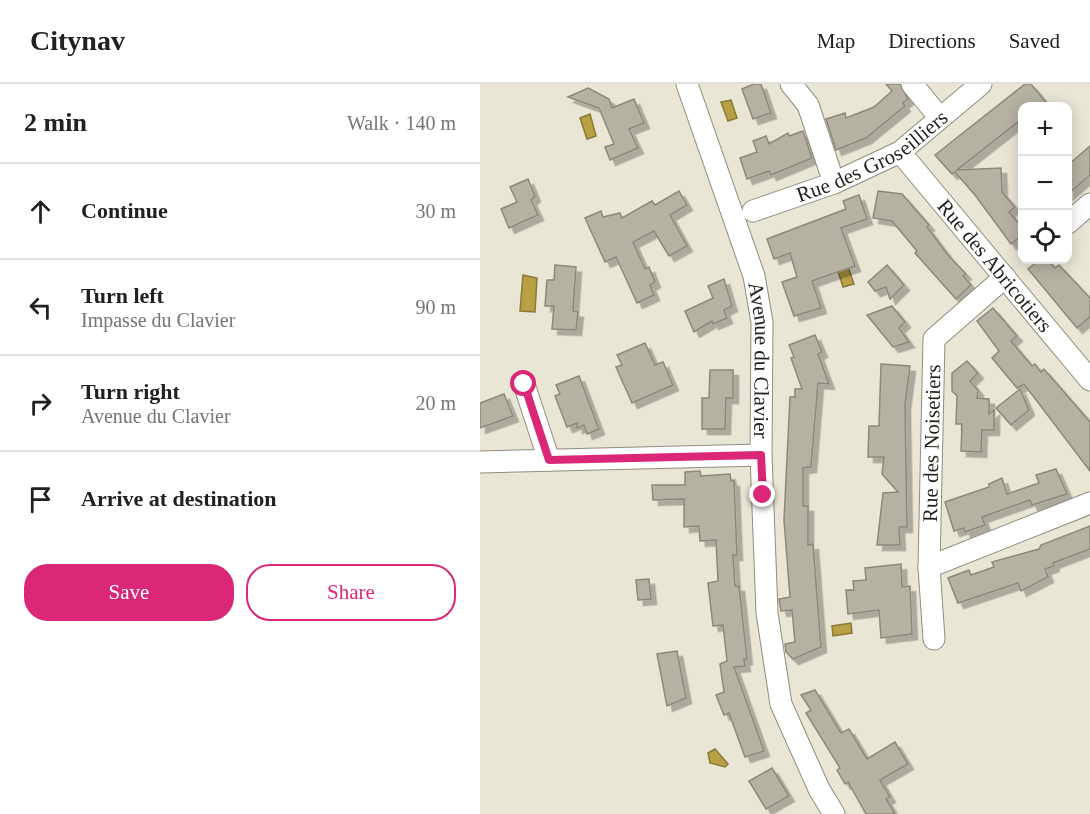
<!DOCTYPE html>
<meta charset="utf-8">
<style>
:root{--surface:#fff;--page:#f2f2f2;--text:#202124;--muted:#757577;--line:#e0e0e0;--accent:#db2777}
body{margin:0;font-family:"Times New Roman",serif;background:var(--page);color:var(--text)}
.controls{position:absolute;right:18px;top:18px;display:grid;overflow:hidden;border-radius:12px;box-shadow:0 3px 15px #0003}
.controls button{width:54px;height:54px;display:grid;place-items:center;padding:0;border:0;border-bottom:2px solid var(--line);background:var(--surface);color:var(--text);font:30px sans-serif}
.stop{position:absolute;width:18px;height:18px;margin:-14px;border:4px solid #db2777;border-radius:50%;background:#fff}
.stop.end{background:#db2777;border-color:#fff;box-shadow:0 2px 6px #0008}
.list{margin:0;padding:0;list-style:none}
h2{display:flex;justify-content:space-between;align-items:center;height:78px;margin:0;padding:0 24px;font-size:26px}
h2 small{font-size:20px;font-weight:400;color:var(--muted)}
.list li{display:grid;grid-template-columns:39px 1fr auto;gap:18px;align-items:center;box-sizing:border-box;height:96px;padding:0 24px;border-top:2px solid var(--line)}
.list b{display:block;font-size:22px;white-space:nowrap}
.list p{margin:0;font-size:20px;white-space:nowrap;color:var(--muted)}
.list em{font-size:20px;font-style:normal;color:var(--muted)}
.actions{display:flex;gap:12px;padding:18px 24px}
.actions a{flex:1;padding:14px 0;border:2px solid var(--accent);border-radius:24px;text-align:center;font-size:21px;color:var(--accent)}
.actions .main{background:var(--accent);color:#fff}
.icon{flex:none;width:33px;height:33px;fill:none;stroke:currentColor;stroke-width:2;stroke-linecap:round;stroke-linejoin:round}
.map{position:relative;flex:none;width:610px;height:730px;overflow:hidden}
header{display:flex;align-items:center;gap:36px;box-sizing:border-box;height:84px;padding:0 30px;background:var(--surface);border-bottom:2px solid var(--line)}
header strong{font-size:28px}
nav{display:flex;gap:33px;margin-inline-start:auto;font-size:21px}
main{display:flex}
aside{flex:1;background:var(--surface)}
.map>svg:first-child{display:block}
</style>
<header>
<strong>Citynav</strong>
<nav><a>Map</a><a>Directions</a><a>Saved</a></nav>
</header>
<main>
<aside>
<h2>2 min<small>Walk · 140 m</small></h2>
<ul class="list">
<li><svg class="icon" aria-label="ahead" viewBox="0 0 24 24"><path d="M12 20V5M6 11l6-6 6 6"/></svg><div><b>Continue</b></div><em>30 m</em></li>
<li><svg class="icon" aria-label="left" viewBox="0 0 24 24"><path d="M17 20v-9H6M10 6l-5 5 5 5"/></svg><div><b>Turn left</b><p>Impasse du Clavier</p></div><em>90 m</em></li>
<li><svg class="icon" aria-label="right" viewBox="0 0 24 24"><path d="M7 20v-9h11M14 6l5 5-5 5"/></svg><div><b>Turn right</b><p>Avenue du Clavier</p></div><em>20 m</em></li>
<li><svg class="icon" aria-label="arrive" viewBox="0 0 24 24"><path d="M6 21V4h12l-3 4 3 4H6"/></svg><div><b>Arrive at destination</b></div></li>
</ul>
<div class="actions"><a class="main">Save</a><a>Share</a></div>
</aside>
<div class="map">
<svg width="610" height="730" viewBox="0 0 610 730">
<defs>
<filter id="shadow"><feDropShadow dx="5.5" dy="5.5" stdDeviation="0" flood-color="#0004"/></filter>
</defs>
<rect width="100%" height="100%" fill="#eae6d6"/>
<g fill="#b8a044" stroke="#8b7937" stroke-width="1.5">
<polygon points="251,16 257,34 248,37 241,18"/>
<polygon points="110,30 116,52 107,55 100,34"/>
<polygon points="367,180 374,200 363,203 357,184"/>
<polygon points="43,191 57,194 55,228 40,227"/>
<polygon points="371,539 372,549 353,552 352,542"/>
<polygon points="235,665 248,680 245,683 230,679 228,669"/>
</g>
<g fill="#b6b2a3" stroke="#8d897a" stroke-width="1.5" filter="url(#shadow)">
<polygon points="274,0 281,0 291,29 273,35 262,5"/>
<polygon points="406,0 420,0 428,15 423,19 425,22 386,54 356,66 346,35 365,29 366,34 394,23 412,7"/>
<polygon points="545,0 551,0 569,22 543,22 543,34 477,86 521,84 522,108 535,123 529,128 543,144 543,151 531,160 495,111 475,88 472,90 455,71"/>
<polygon points="108,4 129,15 132,24 154,15 164,39 149,45 158,64 130,76 125,63 134,60 119,24 88,13"/>
<polygon points="323,47 332,74 291,91 289,87 267,95 260,74 277,68 273,57 286,52 289,60 308,49 309,52"/>
<polygon points="610,62 610,91 588,110 588,81"/>
<polygon points="48,95 55,112 51,116 58,131 29,144 21,125 37,118 30,103"/>
<polygon points="199,107 207,121 190,131 207,162 189,172 174,147 153,158 165,185 169,183 175,198 170,201 174,211 157,219 136,173 125,178 105,134 121,127 123,133 140,129 142,134 172,117 175,121"/>
<polygon points="398,107 422,110 449,141 447,143 468,171 486,190 483,192 491,201 476,215 435,169 437,167 412,137 393,134"/>
<polygon points="379,111 387,135 361,144 375,182 332,197 341,224 314,232 302,198 317,193 310,169 294,175 287,155 366,125 363,117"/>
<polygon points="560,176 568,176 575,184 579,181 610,214 610,233 597,244 548,185"/>
<polygon points="75,181 96,183 93,227 98,228 96,246 72,245 74,222 65,222 67,196 74,196"/>
<polygon points="407,181 424,201 410,215 406,203 395,207 388,198"/>
<polygon points="244,195 252,222 244,226 247,234 233,240 232,237 214,248 205,227 233,214 228,202"/>
<polygon points="412,222 425,238 419,244 429,258 413,263 387,231"/>
<polygon points="513,224 537,252 531,257 552,282 555,280 561,288 564,285 610,338 610,387 544,300 537,304 512,274 519,267 497,237"/>
<polygon points="335,251 342,268 338,270 349,300 338,299 331,383 323,384 323,422 328,422 328,461 333,460 341,563 313,575 306,568 305,560 315,558 312,526 301,527 299,515 310,513 304,436 310,313 315,313 315,305 322,305 311,274 314,273 309,261"/>
<polygon points="165,259 175,281 183,278 193,301 152,319 136,283 142,281 137,271"/>
<polygon points="487,277 498,289 490,297 498,306 497,314 509,315 509,330 514,326 514,346 502,346 501,368 481,367 482,340 476,340 477,312 472,307 472,289"/>
<polygon points="401,280 430,282 425,321 427,443 419,443 420,461 397,461 403,409 418,408 402,390 404,373 388,373 389,342 399,342"/>
<polygon points="230,286 253,286 253,314 246,314 245,345 222,345 222,314 229,314"/>
<polygon points="99,292 119,345 107,350 104,341 97,344 97,339 87,343 75,312 80,310 76,301"/>
<polygon points="540,305 549,326 531,341 516,324"/>
<polygon points="24,310 33,332 0,344 0,319"/>
<polygon points="576,385 587,410 552,421 550,416 502,433 505,441 485,448 484,444 474,447 465,418 509,403 509,400 522,394 527,410 559,399 556,391"/>
<polygon points="220,387 221,392 250,390 251,397 254,397 257,471 253,471 255,502 259,502 267,575 264,575 265,582 254,583 284,667 265,673 249,629 244,631 236,611 244,608 240,580 247,577 243,541 233,542 228,499 238,497 236,456 220,457 219,442 204,443 204,415 173,416 172,401 205,401 205,388"/>
<polygon points="610,442 610,465 573,479 574,482 565,485 568,493 541,507 538,499 478,519 468,494 489,486 491,491 514,483 512,478 559,465 561,461"/>
<polygon points="421,480 422,503 430,502 432,550 401,554 399,526 368,530 366,506 374,506 373,497 386,496 385,484"/>
<polygon points="169,495 171,515 158,516 156,496"/>
<polygon points="197,567 206,614 187,622 177,570"/>
<polygon points="335,606 361,649 369,645 387,675 415,658 428,680 400,696 410,713 406,715 415,730 386,730 368,698 365,700 357,686 360,684 326,629 331,626 321,611"/>
<polygon points="292,684 309,712 286,725 269,697"/>
</g>
<g fill="none" stroke-linecap="round" stroke-linejoin="round">
<g stroke="#918d7f" stroke-width="23">
<g id="minor">
<path id="s1" d="M207,0L274,192L282,238L281,371L287,529L301,620L339,705L354,730"/>
<polyline points="311,0 328,21 354,99"/>
<polyline points="432,0 460,34"/>
<path id="s2" d="M420,68L610,296"/>
<path id="s3" d="M273,127L354,99L420,68L501,0"/>
<polyline points="588,139 610,120"/>
<polyline points="44,300 69,376"/>
<polyline points="0,378 281,371"/>
<polyline points="449,483 610,419"/>
<path id="s4" d="M454,555L449,483L454,255L525,193"/>
</g>
</g>
<use href="#minor" stroke="#fff" stroke-width="21"/>
</g>
<g fill="none" stroke-linecap="round" stroke-linejoin="round">
<polyline stroke="#db2777" stroke-width="8" points="44,300 69,376 281,371 283,411"/>
</g>
<g text-anchor="middle" dominant-baseline="central" stroke-width="4.5" stroke-linejoin="round" paint-order="stroke">
<g font-size="21" fill="#211f1a" stroke="#f7f3e3">
<text stroke="none"><textPath href="#s3" startOffset="132">Rue des Groseilliers</textPath></text>
<text stroke="none"><textPath href="#s2" startOffset="148">Rue des Abricotiers</textPath></text>
<text stroke="none"><textPath href="#s1" startOffset="288">Avenue du Clavier</textPath></text>
<text stroke="none"><textPath href="#s4" startOffset="196">Rue des Noisetiers</textPath></text>
</g>
</g>
</svg>
<div class="controls">
<button>+</button>
<button>−</button>
<button><svg class="icon" aria-label="locate" viewBox="0 0 24 24"><circle cx="12" cy="12" r="6"/><path d="M12 2v4M12 18v4M2 12h4M18 12h4"/></svg></button>
</div>
<div class="stop" style="left:44px;top:300px"></div>
<div class="stop end" style="left:283px;top:411px"></div>
</div>
</main>
